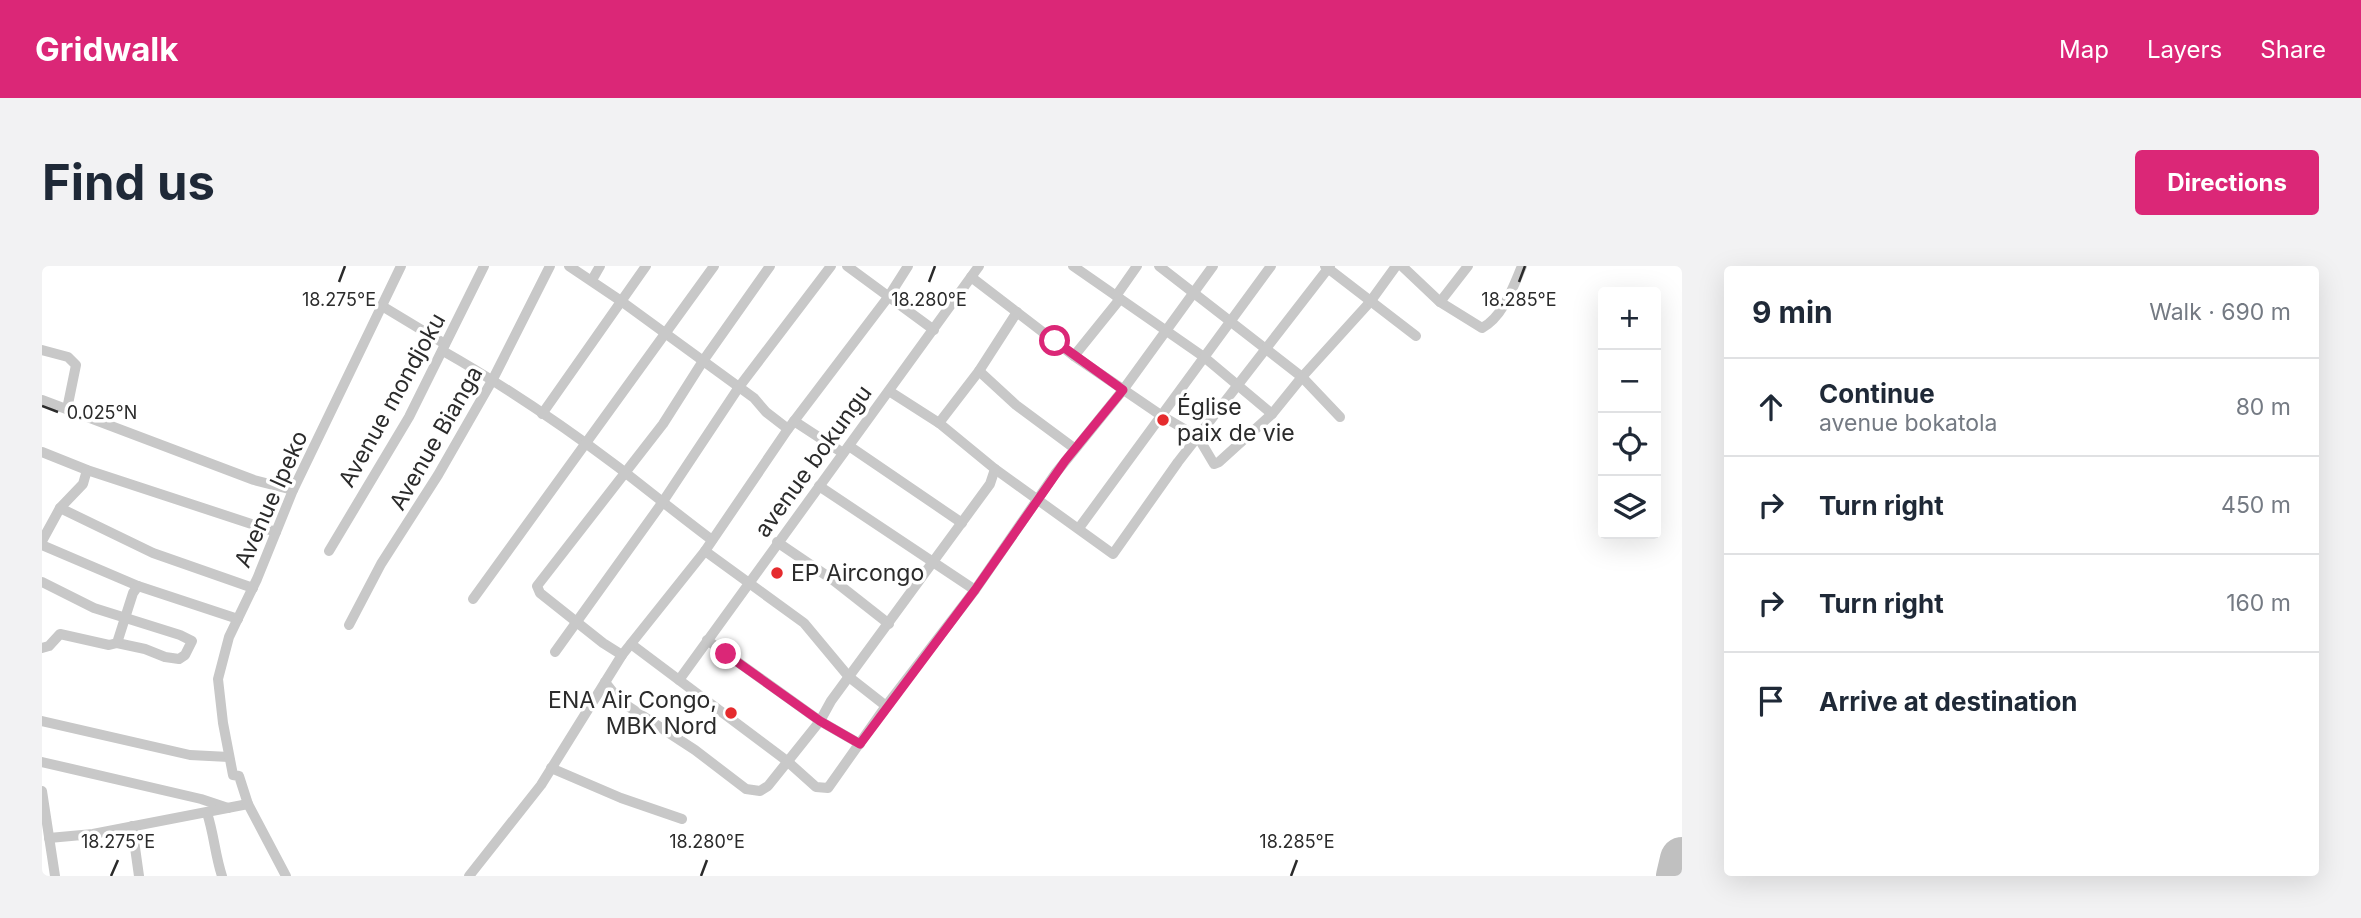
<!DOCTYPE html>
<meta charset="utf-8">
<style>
:root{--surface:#fff;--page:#f2f2f3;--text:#1f2937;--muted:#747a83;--line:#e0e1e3;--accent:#db2777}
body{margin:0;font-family:Inter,sans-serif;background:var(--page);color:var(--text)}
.controls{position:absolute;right:21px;top:21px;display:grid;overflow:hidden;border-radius:7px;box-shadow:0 7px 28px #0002}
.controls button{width:63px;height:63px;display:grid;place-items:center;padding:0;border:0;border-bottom:2px solid var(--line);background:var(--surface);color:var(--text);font:35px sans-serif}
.stop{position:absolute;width:21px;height:21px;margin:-16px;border:5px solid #db2777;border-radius:50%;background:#fff}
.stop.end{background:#db2777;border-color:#fff;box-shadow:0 2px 7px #0008}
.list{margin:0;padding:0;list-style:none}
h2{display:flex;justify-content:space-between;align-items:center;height:91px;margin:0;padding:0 28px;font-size:30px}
h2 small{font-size:23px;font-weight:400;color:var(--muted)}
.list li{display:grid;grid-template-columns:46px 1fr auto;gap:21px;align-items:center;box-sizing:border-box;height:98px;padding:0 28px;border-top:2px solid var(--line)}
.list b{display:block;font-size:26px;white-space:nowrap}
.list p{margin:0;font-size:23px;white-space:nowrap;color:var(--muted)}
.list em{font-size:23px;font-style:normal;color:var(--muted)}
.icon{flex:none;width:38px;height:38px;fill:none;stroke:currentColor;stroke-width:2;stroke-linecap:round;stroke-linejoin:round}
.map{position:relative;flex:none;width:1640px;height:610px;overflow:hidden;border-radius:7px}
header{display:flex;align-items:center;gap:42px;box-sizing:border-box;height:98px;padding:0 35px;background:var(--accent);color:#fff}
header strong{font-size:33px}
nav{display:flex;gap:38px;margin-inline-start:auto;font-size:24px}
.intro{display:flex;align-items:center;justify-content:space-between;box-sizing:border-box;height:168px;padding:0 42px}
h1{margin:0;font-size:49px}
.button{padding:18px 32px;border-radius:7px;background:var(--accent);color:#fff;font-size:24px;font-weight:700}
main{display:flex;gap:42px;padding:0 42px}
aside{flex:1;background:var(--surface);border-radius:7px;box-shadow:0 7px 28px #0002}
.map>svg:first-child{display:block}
</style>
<header>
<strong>Gridwalk</strong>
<nav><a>Map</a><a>Layers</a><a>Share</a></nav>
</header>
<div class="intro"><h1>Find us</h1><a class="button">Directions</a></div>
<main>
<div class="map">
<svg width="1640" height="610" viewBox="0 0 1640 610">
<rect width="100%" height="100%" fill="#fff"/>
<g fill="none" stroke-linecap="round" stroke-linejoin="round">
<polyline stroke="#c0c0c0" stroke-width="44" points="1636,610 1640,593"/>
<g stroke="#c8c8c8" stroke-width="10">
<polyline points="527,0 579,35 712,132 724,146 746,163"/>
<polyline points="805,0 892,64"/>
<polyline points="1031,0 1162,91 1230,148"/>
<polyline points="1117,0 1260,111 1328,36 1354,0"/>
<polyline points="1283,0 1374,70"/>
<polyline points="1360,0 1398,36"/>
<path d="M1426,0L1398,36L1440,62C1461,51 1471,21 1480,0"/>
<polyline points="929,11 1032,90 1120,150 1156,171 1172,198 1177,196 1230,148 1260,111 1298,151"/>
<polyline points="550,14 558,0"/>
<polyline points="1074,30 1095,0"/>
<polyline points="340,40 403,78"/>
<polyline points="0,84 26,91 34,99 25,143"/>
<path d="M401,85C461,119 520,159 576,201C607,225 638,250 670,274"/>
<polyline points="1032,90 1078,33"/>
<polyline points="937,105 974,139 1032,182"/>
<polyline points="847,125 897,157 953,203 1071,288 1136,196 1288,0"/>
<polyline points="0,134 212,214 251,224"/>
<polyline points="500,148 604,0"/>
<polyline points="752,155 801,187"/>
<polyline points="897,157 937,105 975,46"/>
<polyline points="807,180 920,257"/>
<polyline points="0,186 45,204 234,266"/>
<polyline points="777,220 933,324"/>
<polyline points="18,242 111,287 211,322"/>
<polyline points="1037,262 1229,0"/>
<polyline points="0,275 18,242 41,218 45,204"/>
<polyline points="735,276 791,314 847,358"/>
<polyline points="0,279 96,320"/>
<polyline points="287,285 367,151 442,0"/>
<polyline points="663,285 762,357 807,411 844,440"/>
<polyline points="0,316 52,342 138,369 150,375 143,389 137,393 123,391 103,383 75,377"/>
<polyline points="431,333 672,0"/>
<polyline points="307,359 339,298 396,209 451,113 508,0"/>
<polyline points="665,374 778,455 818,478"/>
<polyline points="589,378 745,495 774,521 786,522 844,440 933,324 1013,208 1081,124 1171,0"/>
<polyline points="0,382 7,380 18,368 67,379 75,377 91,327 96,320 196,353"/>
<polyline points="513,386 620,237 697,121 789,0"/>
<polyline points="580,389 561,377 498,327 495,320 621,158 661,95 728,0"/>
<polyline points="637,414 937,0"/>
<polyline points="563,416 578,435 653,484 704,523 718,525 726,520 778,455 789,435 948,218 953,203"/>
<polyline points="0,455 148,489 187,491"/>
<polyline points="0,496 159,533 186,542"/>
<polyline points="509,502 579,532 640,553"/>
<polyline points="0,525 13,610"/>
<path d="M165,547C172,568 173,589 180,610"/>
<polyline points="90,560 97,610"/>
<polyline points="7,572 51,568 206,538"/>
<polyline points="244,610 206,538 197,510 191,509 181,457 176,413 187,371 215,313 251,224 359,0"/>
<polyline points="427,610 499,519 580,389 663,285 746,163 847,30 866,0"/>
</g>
</g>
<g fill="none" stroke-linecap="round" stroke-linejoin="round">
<polyline stroke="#db2777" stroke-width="9" points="684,388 778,455 818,478 933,324 1023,195 1081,124 1013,75"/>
</g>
<path fill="none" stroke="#2b2b2b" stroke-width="2.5" d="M297,16L303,0M887,16L893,0M1477,16L1483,0M0,140L16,146M69,610L76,594M659,610L665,594M1249,610L1255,594"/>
<g fill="#e52b2e" stroke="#fff" stroke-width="2.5">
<circle cx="1121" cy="154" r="7"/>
<circle cx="735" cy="307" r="7"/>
<circle cx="689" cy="447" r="7"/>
</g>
<g text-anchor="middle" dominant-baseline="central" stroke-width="7" stroke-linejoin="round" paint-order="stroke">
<g font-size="23" fill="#2b2b2b" stroke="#fff">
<text transform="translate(350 134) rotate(-61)">Avenue mondjoku</text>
<text transform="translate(394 172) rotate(-60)">Avenue Bianga</text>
<text transform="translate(771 195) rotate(-54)">avenue bokungu</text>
<text transform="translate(229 233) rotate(-66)">Avenue Ipeko</text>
</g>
<g font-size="23" fill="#2b2b2b" stroke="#fff" text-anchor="start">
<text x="1135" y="141">Église<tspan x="1135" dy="26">paix de vie</tspan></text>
<text x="749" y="307">EP Aircongo</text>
<text x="675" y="434" text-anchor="end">ENA Air Congo,<tspan x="675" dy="26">MBK Nord</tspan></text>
</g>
</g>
<g font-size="18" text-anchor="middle" fill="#2b2b2b" stroke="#fff" stroke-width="7" stroke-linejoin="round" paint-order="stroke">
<text x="297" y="40">18.275°E</text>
<text x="887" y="40">18.280°E</text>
<text x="1477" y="40">18.285°E</text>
<text x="60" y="153">0.025°N</text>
<text x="76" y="582">18.275°E</text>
<text x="665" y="582">18.280°E</text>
<text x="1255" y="582">18.285°E</text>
</g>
</svg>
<div class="controls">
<button>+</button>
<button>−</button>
<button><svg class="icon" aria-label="locate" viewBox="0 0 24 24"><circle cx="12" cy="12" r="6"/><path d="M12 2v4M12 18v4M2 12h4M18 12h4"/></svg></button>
<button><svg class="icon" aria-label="layers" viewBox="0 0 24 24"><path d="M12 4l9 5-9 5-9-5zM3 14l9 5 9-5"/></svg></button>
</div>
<div class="stop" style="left:1013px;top:75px"></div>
<div class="stop end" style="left:684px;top:388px"></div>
</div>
<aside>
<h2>9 min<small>Walk · 690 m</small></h2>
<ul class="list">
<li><svg class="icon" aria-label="ahead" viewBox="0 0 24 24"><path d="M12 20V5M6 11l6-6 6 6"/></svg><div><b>Continue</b><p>avenue bokatola</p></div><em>80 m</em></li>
<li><svg class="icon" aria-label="right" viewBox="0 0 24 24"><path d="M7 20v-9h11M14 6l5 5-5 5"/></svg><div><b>Turn right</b></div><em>450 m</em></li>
<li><svg class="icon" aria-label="right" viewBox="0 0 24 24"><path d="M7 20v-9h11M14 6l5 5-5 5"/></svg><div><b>Turn right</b></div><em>160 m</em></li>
<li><svg class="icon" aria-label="arrive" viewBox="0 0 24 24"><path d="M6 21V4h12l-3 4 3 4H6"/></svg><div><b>Arrive at destination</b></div></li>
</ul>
</aside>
</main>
